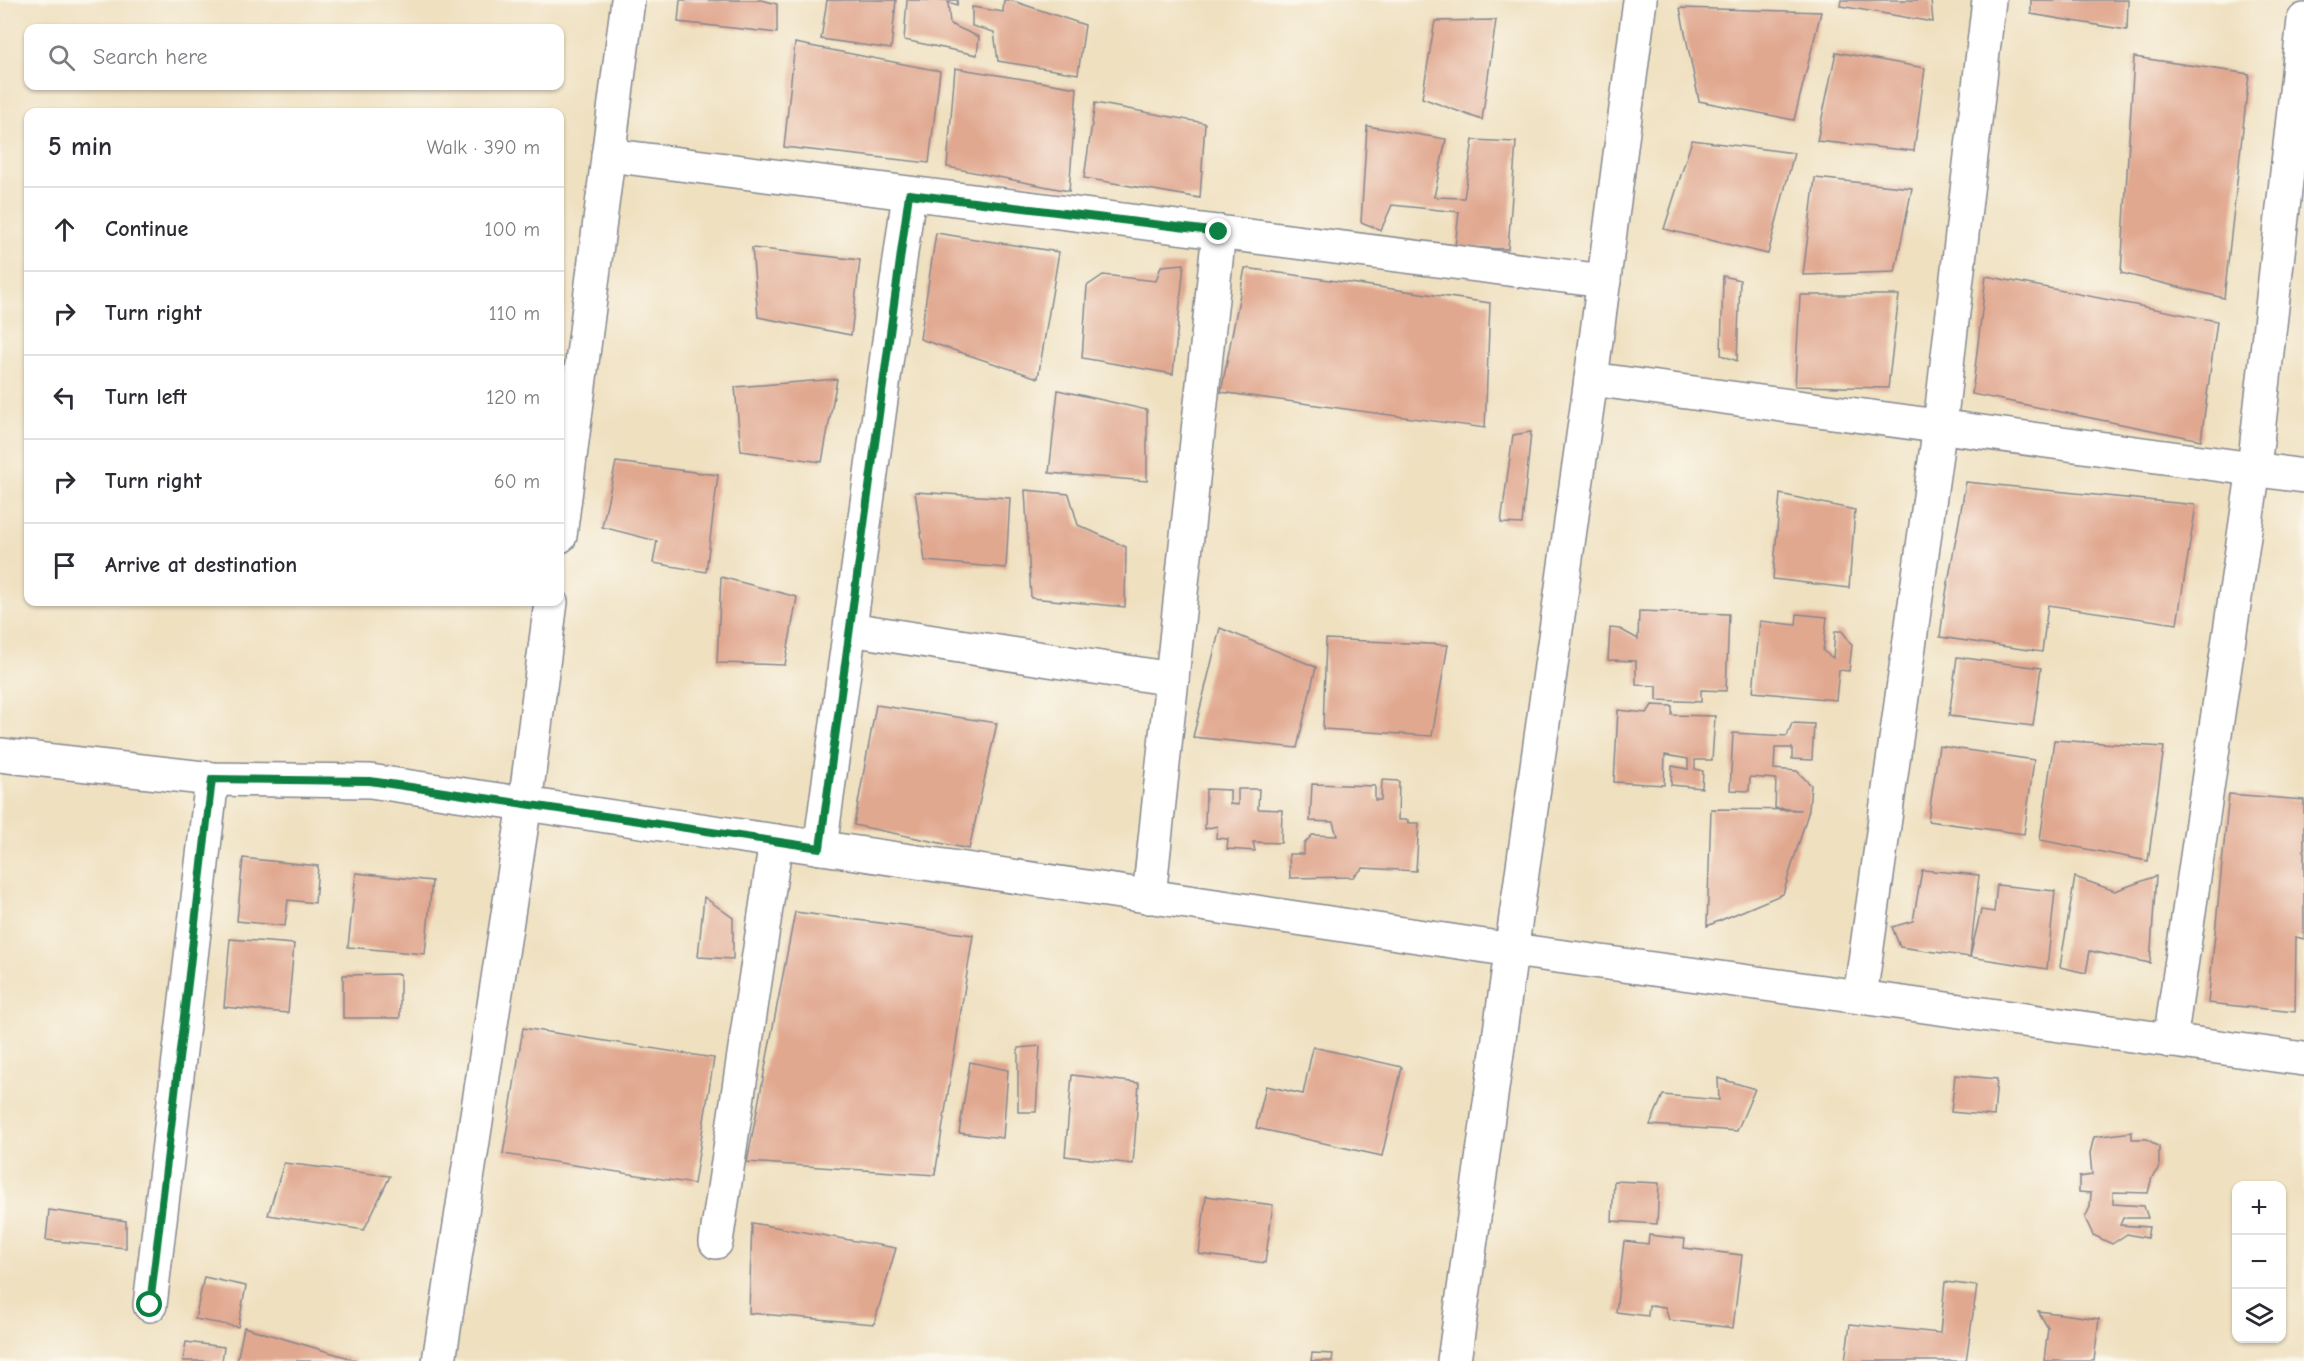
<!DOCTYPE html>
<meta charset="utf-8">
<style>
:root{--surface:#fff;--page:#f7f7f7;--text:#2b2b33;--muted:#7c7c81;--line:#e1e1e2}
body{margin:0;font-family:"Comic Neue",sans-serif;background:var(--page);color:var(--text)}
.controls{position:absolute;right:18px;bottom:18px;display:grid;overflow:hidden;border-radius:12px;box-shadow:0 2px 4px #0004}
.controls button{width:54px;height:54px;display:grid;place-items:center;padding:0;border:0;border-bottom:2px solid var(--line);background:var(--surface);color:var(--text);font:30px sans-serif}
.stop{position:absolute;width:18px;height:18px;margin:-14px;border:4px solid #0b8043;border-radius:50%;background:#fff}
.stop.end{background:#0b8043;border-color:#fff;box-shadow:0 2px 6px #0008}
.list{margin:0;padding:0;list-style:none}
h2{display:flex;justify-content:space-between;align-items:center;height:78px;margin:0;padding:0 24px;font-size:26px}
h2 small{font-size:20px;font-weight:400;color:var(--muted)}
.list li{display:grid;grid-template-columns:39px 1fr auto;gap:18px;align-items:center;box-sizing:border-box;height:84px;padding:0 24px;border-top:2px solid var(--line)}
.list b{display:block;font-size:22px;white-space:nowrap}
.list em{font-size:20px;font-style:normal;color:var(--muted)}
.icon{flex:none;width:33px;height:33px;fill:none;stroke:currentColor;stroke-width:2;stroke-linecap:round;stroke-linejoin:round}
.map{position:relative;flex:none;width:2304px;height:1361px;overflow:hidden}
.search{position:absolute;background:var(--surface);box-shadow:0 2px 4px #0004;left:24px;top:24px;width:540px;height:66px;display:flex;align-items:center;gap:15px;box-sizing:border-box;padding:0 21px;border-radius:12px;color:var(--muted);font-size:22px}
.panel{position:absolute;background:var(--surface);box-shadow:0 2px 4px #0004;left:24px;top:108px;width:540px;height:498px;border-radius:12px}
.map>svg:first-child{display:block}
</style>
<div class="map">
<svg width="2304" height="1361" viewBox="0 0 2304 1361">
<rect width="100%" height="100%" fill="#fbf7ec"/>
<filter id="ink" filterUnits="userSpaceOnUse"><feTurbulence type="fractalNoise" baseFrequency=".0167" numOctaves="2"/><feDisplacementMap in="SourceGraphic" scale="12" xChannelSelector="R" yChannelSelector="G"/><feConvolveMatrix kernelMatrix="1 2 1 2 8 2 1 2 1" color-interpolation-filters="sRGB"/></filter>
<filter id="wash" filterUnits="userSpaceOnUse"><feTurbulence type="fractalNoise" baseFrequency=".008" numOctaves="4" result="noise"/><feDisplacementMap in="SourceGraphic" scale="24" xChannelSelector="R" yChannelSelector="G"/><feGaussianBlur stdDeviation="1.35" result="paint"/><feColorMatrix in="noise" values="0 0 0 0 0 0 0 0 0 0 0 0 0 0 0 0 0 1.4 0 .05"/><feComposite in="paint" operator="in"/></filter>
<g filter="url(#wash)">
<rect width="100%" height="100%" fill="#efe0c0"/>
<g id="blocks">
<g fill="#e1a890">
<polygon points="680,0 761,0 777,4 777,33 678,22"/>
<polygon points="827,0 896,0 891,49 821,39"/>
<polygon points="907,0 958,0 957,5 948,2 950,24 979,37 977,55 904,40"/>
<polygon points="1004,0 1010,0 1085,25 1078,74 998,61 994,32 972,26 972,7 1003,12"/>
<polygon points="1841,0 1931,0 1933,22 1840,6"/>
<polygon points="2031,0 2128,0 2127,30 2031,14"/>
<polygon points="1680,8 1821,12 1794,120 1699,101"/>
<polygon points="1496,20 1482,120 1422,98 1435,21"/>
<polygon points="795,43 940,71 929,163 784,147"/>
<polygon points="1836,52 1925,68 1914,151 1817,141"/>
<polygon points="2134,57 2249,74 2224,298 2121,273"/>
<polygon points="955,68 1077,88 1069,191 947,167"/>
<polygon points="1095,103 1205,123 1200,198 1084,178"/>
<polygon points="1367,126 1446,139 1434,197 1464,198 1473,140 1516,142 1508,249 1455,247 1459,212 1392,205 1381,230 1361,222"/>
<polygon points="1692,140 1794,153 1768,254 1664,229"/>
<polygon points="1815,178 1912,188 1895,272 1803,275"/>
<polygon points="936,233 1059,252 1038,378 920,339"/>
<polygon points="752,248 860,260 851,335 758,317"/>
<polygon points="1184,264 1173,374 1082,358 1087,286 1103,275 1156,281 1161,266"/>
<polygon points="1245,268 1490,303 1485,428 1221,392"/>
<polygon points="1723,276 1740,280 1737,361 1721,355"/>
<polygon points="1986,276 2217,321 2201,440 1972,394"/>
<polygon points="1800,295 1899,295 1888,388 1795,386"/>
<polygon points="837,379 822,462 741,451 735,387"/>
<polygon points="1058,390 1147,410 1147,481 1049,473"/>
<polygon points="1531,432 1522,524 1501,523 1513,435"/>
<polygon points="616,462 718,475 706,572 653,563 657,541 602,527"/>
<polygon points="1966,482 2196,505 2177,624 2048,605 2042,652 1940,637 1945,599"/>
<polygon points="1025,490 1069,494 1078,525 1126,547 1125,607 1031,598"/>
<polygon points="915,492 1010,498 1006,568 925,561"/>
<polygon points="1780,494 1855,510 1849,588 1773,579"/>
<polygon points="721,577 797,597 785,665 717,663"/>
<polygon points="1639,611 1729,614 1726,691 1701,690 1701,702 1657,700 1657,686 1636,685 1636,661 1608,660 1610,628 1620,629 1638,639"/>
<polygon points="1797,614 1827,617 1823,651 1833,658 1835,631 1842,631 1852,645 1849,671 1839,670 1836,700 1753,692 1760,621 1796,625"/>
<polygon points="1220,628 1316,667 1297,748 1193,737"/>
<polygon points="1326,639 1448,645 1432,736 1323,729"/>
<polygon points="1957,657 2041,668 2033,726 1949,716"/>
<polygon points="876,705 997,723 969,849 854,825"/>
<polygon points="1652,705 1672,706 1672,715 1715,716 1712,760 1695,760 1695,769 1703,771 1702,788 1671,785 1672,766 1688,769 1688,759 1665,755 1664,785 1614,782 1618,710 1647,713"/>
<polygon points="1792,723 1814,724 1812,760 1792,759 1792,748 1775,748 1774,769 1797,771 1811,785 1809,810 1783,894 1707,926 1711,809 1801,810 1775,808 1776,779 1750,777 1749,791 1730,790 1733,733 1787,736"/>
<polygon points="2054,740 2164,747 2148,861 2040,840"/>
<polygon points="1939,746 2034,760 2024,834 1928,821"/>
<polygon points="1382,780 1399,781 1398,820 1408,820 1408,823 1419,823 1416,871 1363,868 1353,877 1290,878 1289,854 1304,854 1304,844 1312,835 1337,836 1333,822 1310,821 1312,784 1375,786 1375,800 1381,800"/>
<polygon points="1206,789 1230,790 1230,804 1238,805 1238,789 1259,789 1258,809 1282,810 1281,843 1253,842 1255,851 1227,849 1228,839 1216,838 1217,826 1205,829"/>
<polygon points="2229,794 2304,800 2304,939 2296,937 2295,1012 2208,1003"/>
<polygon points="243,858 318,866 315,903 288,900 285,926 237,921"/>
<polygon points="1922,870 1979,875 1970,957 1900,947 1892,927 1913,921"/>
<polygon points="356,873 432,881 425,954 348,947"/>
<polygon points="2156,876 2150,963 2090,951 2086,973 2060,967 2075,877 2115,891"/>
<polygon points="1997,885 2055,891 2047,969 1970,957 1981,910 1994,912"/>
<polygon points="704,897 733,918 733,959 698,957"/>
<polygon points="795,912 973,935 935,1175 747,1162"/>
<polygon points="230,939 294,944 288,1013 224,1007"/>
<polygon points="400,974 400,1018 343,1018 343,975"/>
<polygon points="523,1028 714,1058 694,1184 503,1154"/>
<polygon points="1040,1046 1036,1112 1018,1112 1018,1048"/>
<polygon points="1313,1047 1402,1067 1382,1156 1256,1128 1266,1086 1303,1094"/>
<polygon points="970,1062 1008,1070 1003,1138 959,1133"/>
<polygon points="1072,1075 1139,1083 1133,1164 1065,1156"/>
<polygon points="1955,1075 1997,1079 1994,1116 1951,1112"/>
<polygon points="1718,1078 1755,1089 1737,1131 1650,1125 1663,1095 1719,1100"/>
<polygon points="2132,1132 2132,1139 2147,1139 2159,1147 2159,1168 2152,1177 2148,1193 2113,1192 2113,1204 2144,1206 2148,1218 2123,1218 2120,1225 2149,1227 2147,1238 2127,1234 2112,1244 2093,1235 2085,1218 2090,1207 2091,1193 2079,1192 2079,1177 2092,1175 2090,1153 2094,1137"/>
<polygon points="284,1163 390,1176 364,1230 268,1215"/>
<polygon points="1614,1181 1659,1183 1657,1224 1612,1221"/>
<polygon points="1206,1196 1273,1205 1265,1263 1199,1254"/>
<polygon points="49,1210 126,1221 126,1248 46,1240"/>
<polygon points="752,1223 896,1248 874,1324 749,1313"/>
<polygon points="1649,1235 1685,1239 1684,1248 1742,1255 1733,1328 1669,1320 1665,1307 1649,1305 1648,1316 1616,1312 1624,1241 1648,1244"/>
<polygon points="204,1277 246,1286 238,1327 195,1319"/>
<polygon points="1945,1282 1977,1286 1966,1361 1845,1361 1850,1324 1940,1333"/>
<polygon points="2038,1311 2099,1319 2094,1361 2044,1361 2048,1328"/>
<polygon points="244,1327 356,1360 356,1361 237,1361"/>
<polygon points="186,1342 224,1347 222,1361 183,1361"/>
<polygon points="1312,1353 1333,1354 1332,1361 1311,1361"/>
</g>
</g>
</g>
<g filter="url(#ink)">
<use href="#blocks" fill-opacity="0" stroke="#85888f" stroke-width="1.5"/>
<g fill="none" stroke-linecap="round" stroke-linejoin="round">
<g stroke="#85888f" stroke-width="36">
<g id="minor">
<polyline points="608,155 1604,281"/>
<polyline points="1591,379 2304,476"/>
<polyline points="560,536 628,0"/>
<polyline points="850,629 1172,679"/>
<polyline points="0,755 212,779 370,781 1512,950 1860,997 2304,1059"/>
<polyline points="820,848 909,194"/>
<polyline points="1149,897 1219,232"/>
<polyline points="1860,997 1940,425 1989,0"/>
<polyline points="2170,1041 2254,468 2304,20"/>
<polyline points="716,1242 776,841"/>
<polyline points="150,1305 212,779"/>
<polyline points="439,1361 525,804 551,602"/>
<polyline points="1454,1361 1591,379 1640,0"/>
</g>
</g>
<use href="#minor" stroke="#fff" stroke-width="33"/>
</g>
</g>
<g fill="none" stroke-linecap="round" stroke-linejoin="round" filter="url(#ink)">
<polyline stroke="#0b8043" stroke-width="8" points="150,1305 212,779 370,781 820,848 909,194 1219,232"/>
</g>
</svg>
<div class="controls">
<button>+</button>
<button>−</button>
<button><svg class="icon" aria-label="layers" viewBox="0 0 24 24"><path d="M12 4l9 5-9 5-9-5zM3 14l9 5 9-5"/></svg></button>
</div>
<div class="stop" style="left:150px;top:1305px"></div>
<div class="stop end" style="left:1219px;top:232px"></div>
<div class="search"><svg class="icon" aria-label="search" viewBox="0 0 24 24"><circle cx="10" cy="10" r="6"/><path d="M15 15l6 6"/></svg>Search here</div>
<section class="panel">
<h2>5 min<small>Walk · 390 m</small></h2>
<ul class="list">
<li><svg class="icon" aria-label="ahead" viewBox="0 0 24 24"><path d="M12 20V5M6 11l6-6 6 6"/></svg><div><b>Continue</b></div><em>100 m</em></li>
<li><svg class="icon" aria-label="right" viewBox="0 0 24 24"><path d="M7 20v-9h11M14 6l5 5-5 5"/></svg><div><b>Turn right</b></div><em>110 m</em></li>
<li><svg class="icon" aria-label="left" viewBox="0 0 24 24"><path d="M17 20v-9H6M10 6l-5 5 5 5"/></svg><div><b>Turn left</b></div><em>120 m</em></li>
<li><svg class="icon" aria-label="right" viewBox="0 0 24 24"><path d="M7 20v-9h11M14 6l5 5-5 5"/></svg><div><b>Turn right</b></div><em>60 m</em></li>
<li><svg class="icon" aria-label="arrive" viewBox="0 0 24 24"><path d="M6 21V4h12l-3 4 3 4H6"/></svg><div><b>Arrive at destination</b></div></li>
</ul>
</section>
</div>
